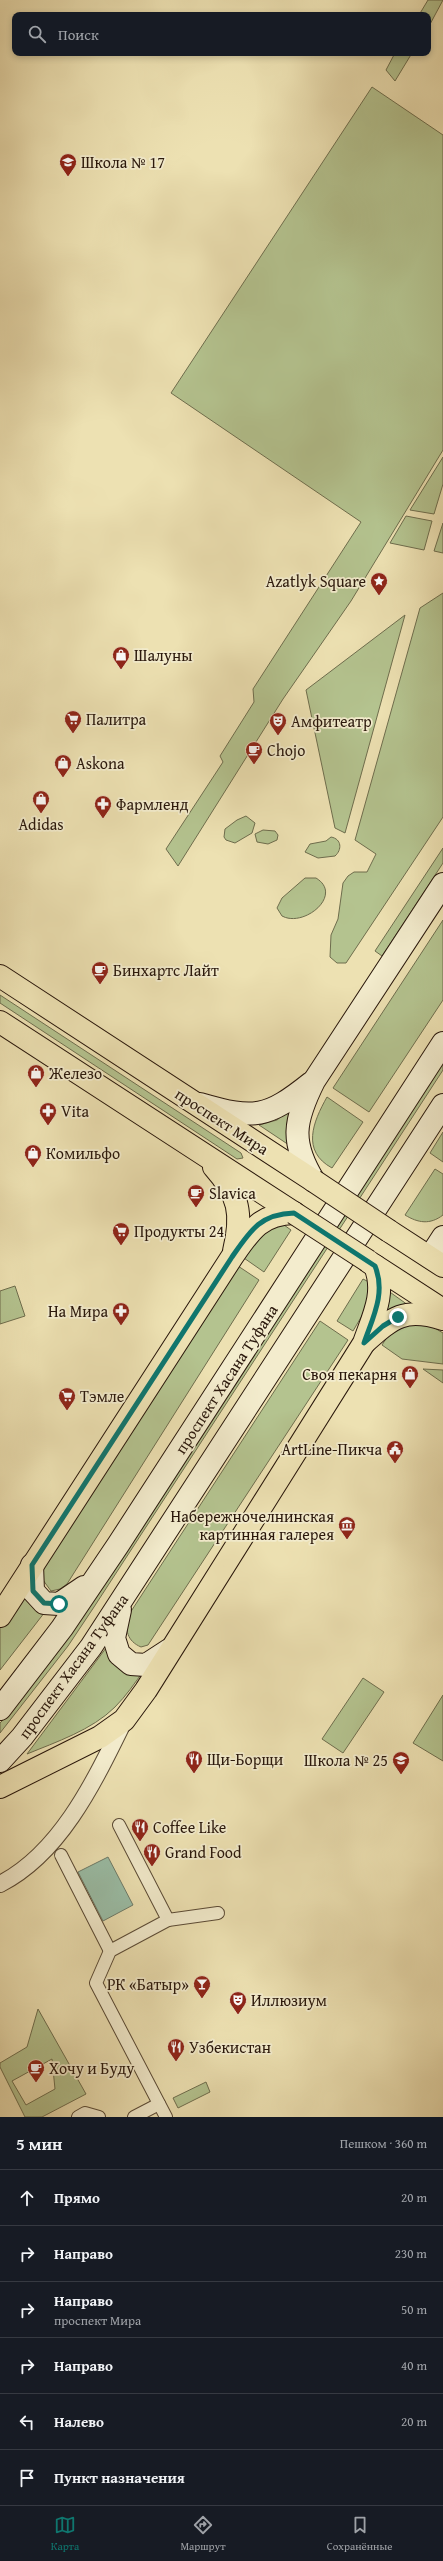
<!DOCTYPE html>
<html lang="ru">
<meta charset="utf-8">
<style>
:root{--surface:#171b24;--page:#20242c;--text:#f1f3f6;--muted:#9ea1a6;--line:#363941;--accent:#0f766e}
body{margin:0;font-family:"Gentium Book Plus",serif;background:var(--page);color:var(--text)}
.stop{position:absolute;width:12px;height:12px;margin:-9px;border:3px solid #0f766e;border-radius:50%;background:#fff}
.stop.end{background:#0f766e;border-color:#fff;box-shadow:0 1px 4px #0008}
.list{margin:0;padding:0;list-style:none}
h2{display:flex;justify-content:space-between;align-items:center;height:52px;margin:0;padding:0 16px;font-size:17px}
h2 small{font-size:13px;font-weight:400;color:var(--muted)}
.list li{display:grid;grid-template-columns:26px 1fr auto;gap:12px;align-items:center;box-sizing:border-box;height:56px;padding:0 16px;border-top:1px solid var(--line)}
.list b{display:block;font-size:15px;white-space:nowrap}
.list p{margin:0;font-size:13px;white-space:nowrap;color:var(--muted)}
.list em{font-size:13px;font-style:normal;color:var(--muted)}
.icon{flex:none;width:22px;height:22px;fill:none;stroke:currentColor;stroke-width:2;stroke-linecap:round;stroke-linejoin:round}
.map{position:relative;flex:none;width:443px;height:2117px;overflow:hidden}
.search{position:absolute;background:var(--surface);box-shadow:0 2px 6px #0003;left:12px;right:12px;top:12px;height:44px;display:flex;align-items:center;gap:10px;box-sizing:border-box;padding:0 14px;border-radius:8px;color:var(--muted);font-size:15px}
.sheet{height:388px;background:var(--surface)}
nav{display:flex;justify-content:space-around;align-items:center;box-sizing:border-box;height:56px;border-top:1px solid var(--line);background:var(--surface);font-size:11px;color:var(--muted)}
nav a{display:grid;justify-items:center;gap:2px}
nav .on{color:var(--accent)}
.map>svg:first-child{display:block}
</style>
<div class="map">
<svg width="443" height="2117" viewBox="0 0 443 2117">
<rect width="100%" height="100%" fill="#ede1b2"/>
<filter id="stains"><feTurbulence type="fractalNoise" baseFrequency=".005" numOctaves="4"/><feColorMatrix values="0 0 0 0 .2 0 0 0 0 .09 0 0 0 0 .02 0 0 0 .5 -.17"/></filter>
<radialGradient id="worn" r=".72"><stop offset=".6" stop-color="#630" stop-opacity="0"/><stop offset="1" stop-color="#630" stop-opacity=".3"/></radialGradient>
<g fill="#b4c38f" stroke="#6e6d4d" fill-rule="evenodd">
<polygon points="428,0 443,0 428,28 428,15 419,15"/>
<polygon points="395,53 412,53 395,81 386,70"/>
<polygon points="372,87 443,135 443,450 351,601 283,699 178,866 166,849 223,762 220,756 254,702 253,689 361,522 171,393"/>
<polygon points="443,457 443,484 434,514 410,510"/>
<polygon points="406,516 432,521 424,550 390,543"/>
<polygon points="443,523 443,553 434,551"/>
<polygon points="443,593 443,817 346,963 337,963 330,957 331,935 338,919 343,883 348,876 354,872 367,872 376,854 355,840 420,608"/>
<polygon points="405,615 345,833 335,828 306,690"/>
<polygon points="246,816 255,823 252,833 235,843 226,840 224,837 225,829 237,820"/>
<polygon points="263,830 275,831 278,835 277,840 268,844 257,842 255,834"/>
<path d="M331,837C342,839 342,850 335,856L318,858L305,852L310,844L326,841Z"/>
<polygon points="443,848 443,863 382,956 375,951"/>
<path d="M305,878H316C344,895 304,928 282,916L277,908L282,898Z"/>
<polygon points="443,920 443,1000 369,1112 333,1088"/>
<polygon points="0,995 241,1153 243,1158 237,1159 0,1003"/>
<polygon points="443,1061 443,1070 94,1607 68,1646 0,1733 0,1723 9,1714"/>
<path d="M327,1097L363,1122L332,1168C301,1151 313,1122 327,1097Z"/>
<polygon points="292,1108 289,1145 259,1125 277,1120"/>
<polygon points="443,1132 443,1162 430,1153"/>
<path d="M435,1169L443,1174V1215C430,1225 418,1223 405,1215Z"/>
<polygon points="284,1225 291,1230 264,1272 241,1256 258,1231"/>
<polygon points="235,1264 259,1280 67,1584 60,1589 51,1591 43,1580 41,1562"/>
<polygon points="363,1279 369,1282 370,1302 353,1331 337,1321"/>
<polygon points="15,1286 25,1316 0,1324 0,1291"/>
<polygon points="387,1290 408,1305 388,1313 383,1309"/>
<path d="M320,1321L348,1340L148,1645L141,1647C127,1641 125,1630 128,1616Z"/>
<polygon points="406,1322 433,1327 443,1333 443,1364 402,1359 382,1345 391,1331"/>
<polygon points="423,1369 443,1370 443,1383"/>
<polygon points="24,1584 48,1608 0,1670 0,1626"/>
<path d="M109,1644L144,1670C135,1683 126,1696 115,1707C92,1730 56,1742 27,1754Z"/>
<polygon points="363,1678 384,1692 343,1753 322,1739"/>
<polygon points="443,1695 443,1761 413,1743"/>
<path d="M38,2009L86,2094L42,2117H25L0,2067V2063L27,2047ZM52,2059L55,2089L26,2105L12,2081Z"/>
<polygon points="206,2082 210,2092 178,2108 173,2098"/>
</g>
<polygon fill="#9abea7" stroke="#6d7b69" points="108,1857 133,1905 103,1921 78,1872"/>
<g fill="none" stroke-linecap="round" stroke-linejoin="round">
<g stroke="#5a4a35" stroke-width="14">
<g id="pedestrian">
<polyline points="119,1825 168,1920 110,1951 96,1983 166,2117"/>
<polyline points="61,1855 110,1951"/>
<polyline points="168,1920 218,1913"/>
<polyline points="78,2117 85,2113 99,2117"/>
<polyline points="134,2117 159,2104"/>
</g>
</g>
<g stroke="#5a4a35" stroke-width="18">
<path id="minor" d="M0,1884C61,1853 95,1780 124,1721"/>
</g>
<g stroke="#29170b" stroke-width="24">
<g id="secondary">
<path d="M200,1104C255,1120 267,1118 311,1083"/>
<path d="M314,1181C290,1142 294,1121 314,1081L443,884"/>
<polyline points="430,1257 443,1237"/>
<polyline points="32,1565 33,1591 44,1603 59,1604 84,1587"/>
<polyline points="120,1610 114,1638 119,1654 131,1664 146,1665 169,1650"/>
<polyline points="0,1709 62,1628 118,1545 443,1043"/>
<polyline points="0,1761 22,1737 91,1647 443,1105"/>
</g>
</g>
<g stroke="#29170b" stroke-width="24">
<g id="primary">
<polyline points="0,976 314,1181"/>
<polyline points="0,1022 294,1213"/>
<path d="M214,1167C239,1195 243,1214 234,1251"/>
<polyline points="389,1231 443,1266"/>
<polyline points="369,1262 443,1310"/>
<path d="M365,1342C393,1317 405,1307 443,1319"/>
<path d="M0,1616L232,1257C250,1231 260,1214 294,1213"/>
<path d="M0,1787L100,1737L124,1720L146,1690L364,1343C373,1317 386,1293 375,1266"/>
</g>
</g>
<use href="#pedestrian" stroke="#f3eccd" stroke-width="12"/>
<use href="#minor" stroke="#f3eccd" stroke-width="16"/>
<use href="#secondary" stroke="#f3eccd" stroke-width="22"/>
<use href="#primary" stroke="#ede1b2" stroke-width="22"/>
<g stroke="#29170b" stroke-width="24" stroke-linecap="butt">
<g id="primary-bridge">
<polyline points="314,1181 389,1231"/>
<polyline points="294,1213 368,1261"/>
</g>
</g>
<use href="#primary-bridge" stroke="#ede1b2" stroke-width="22"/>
</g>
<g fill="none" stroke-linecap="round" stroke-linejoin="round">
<path stroke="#0f766e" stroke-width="5" d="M59,1604L44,1603L33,1591L32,1565L232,1257C250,1231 260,1214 294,1213L375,1266C386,1293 373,1317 364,1343L383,1326L398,1317"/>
</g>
<defs>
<g id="school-pin" transform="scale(0.9)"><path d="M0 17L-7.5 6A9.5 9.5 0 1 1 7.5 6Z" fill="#8f2418" stroke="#f3eccd"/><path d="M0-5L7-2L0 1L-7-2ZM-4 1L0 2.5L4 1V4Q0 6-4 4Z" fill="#fff"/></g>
<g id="sight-pin" transform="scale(0.9)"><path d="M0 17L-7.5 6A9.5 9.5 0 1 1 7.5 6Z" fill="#8f2418" stroke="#f3eccd"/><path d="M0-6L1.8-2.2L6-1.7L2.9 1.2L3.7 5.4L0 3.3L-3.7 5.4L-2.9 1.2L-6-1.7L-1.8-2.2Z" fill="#fff"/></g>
<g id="shop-pin" transform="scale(0.9)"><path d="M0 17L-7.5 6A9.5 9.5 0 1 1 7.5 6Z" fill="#8f2418" stroke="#f3eccd"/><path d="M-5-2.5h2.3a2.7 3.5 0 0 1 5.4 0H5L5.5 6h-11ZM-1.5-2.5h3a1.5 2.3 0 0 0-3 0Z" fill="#fff"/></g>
<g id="supermarket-pin" transform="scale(0.9)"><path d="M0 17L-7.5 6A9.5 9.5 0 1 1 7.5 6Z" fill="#8f2418" stroke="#f3eccd"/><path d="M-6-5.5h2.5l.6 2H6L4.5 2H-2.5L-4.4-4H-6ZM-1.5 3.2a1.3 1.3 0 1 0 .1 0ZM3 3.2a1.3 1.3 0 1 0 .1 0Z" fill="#fff"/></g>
<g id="theatre-pin" transform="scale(0.9)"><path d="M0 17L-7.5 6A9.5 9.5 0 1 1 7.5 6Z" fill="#8f2418" stroke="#f3eccd"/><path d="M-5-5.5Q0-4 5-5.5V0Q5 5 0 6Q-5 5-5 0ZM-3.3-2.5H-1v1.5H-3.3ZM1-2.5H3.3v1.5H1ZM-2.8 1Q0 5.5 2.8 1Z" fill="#fff"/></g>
<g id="cafe-pin" transform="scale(0.9)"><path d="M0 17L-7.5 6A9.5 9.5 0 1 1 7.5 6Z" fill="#8f2418" stroke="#f3eccd"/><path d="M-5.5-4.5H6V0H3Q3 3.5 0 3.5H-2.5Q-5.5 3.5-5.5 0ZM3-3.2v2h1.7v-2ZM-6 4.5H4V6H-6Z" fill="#fff"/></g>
<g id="pharmacy-pin" transform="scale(0.9)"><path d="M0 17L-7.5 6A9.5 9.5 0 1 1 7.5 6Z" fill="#8f2418" stroke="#f3eccd"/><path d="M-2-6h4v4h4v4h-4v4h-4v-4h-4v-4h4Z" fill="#fff"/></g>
<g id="civic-pin" transform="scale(0.9)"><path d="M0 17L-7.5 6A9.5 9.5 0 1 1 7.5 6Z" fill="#8f2418" stroke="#f3eccd"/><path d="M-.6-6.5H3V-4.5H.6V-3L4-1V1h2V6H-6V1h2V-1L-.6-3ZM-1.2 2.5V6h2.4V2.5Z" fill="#fff"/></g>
<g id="museum-pin" transform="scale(0.9)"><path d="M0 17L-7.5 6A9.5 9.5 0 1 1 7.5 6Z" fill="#8f2418" stroke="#f3eccd"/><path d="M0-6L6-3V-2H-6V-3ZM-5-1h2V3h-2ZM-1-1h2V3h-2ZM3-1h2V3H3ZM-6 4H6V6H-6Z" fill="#fff"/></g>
<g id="restaurant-pin" transform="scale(0.9)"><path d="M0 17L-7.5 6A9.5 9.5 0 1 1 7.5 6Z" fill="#8f2418" stroke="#f3eccd"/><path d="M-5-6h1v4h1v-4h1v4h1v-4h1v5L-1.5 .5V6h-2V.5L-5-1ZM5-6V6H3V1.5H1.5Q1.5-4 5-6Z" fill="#fff"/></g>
<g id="bar-pin" transform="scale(0.9)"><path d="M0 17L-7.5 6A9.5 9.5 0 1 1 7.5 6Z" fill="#8f2418" stroke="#f3eccd"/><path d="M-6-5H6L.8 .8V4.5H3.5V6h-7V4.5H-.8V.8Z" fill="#fff"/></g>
</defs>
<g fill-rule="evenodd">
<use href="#school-pin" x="68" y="162"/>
<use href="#sight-pin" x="379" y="581"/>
<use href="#shop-pin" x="121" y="655"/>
<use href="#supermarket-pin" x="73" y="719"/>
<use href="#theatre-pin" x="278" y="721"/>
<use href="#cafe-pin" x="254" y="750"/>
<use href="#shop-pin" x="63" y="763"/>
<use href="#shop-pin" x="41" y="799"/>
<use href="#pharmacy-pin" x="103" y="804"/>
<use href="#cafe-pin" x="100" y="970"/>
<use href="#shop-pin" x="36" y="1073"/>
<use href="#pharmacy-pin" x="48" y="1111"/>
<use href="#shop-pin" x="33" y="1153"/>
<use href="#cafe-pin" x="196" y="1193"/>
<use href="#supermarket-pin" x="121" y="1231"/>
<use href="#pharmacy-pin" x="121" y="1311"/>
<use href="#shop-pin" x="410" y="1374"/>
<use href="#supermarket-pin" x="67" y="1396"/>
<use href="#civic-pin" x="395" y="1449"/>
<use href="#museum-pin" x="347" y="1525"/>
<use href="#restaurant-pin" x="194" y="1759"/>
<use href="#school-pin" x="401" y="1760"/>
<use href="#restaurant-pin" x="140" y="1827"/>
<use href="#restaurant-pin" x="152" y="1852"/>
<use href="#bar-pin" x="202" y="1984"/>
<use href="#theatre-pin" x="238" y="2000"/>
<use href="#restaurant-pin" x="176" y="2047"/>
<use href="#cafe-pin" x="36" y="2068"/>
</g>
<g text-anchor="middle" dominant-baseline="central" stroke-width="3.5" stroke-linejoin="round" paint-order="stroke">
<g font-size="16" fill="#29170b" stroke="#f3eccd" text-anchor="start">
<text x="81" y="162">Школа № 17</text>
<text x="366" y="581" text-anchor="end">Azatlyk Square</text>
<text x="134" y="655">Шалуны</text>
<text x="86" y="719">Палитра</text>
<text x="291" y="721">Амфитеатр</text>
<text x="267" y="750">Chojo</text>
<text x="76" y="763">Askona</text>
<text x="116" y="804">Фармленд</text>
<text x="41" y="824" text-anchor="middle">Adidas</text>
<text x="113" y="970">Бинхартс Лайт</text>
<text x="49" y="1073">Железо</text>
<text x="61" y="1111">Vita</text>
<text x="46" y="1153">Комильфо</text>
<text x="209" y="1193">Slavica</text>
<text x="134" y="1231">Продукты 24</text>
<text x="108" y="1311" text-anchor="end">На Мира</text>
<text x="397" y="1374" text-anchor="end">Своя пекарня</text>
<text x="80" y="1396">Тэмле</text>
<text x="382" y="1449" text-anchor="end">ArtLine-Пикча</text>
<text x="334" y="1516" text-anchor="end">Набережночелнинская<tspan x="334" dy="18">картинная галерея</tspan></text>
<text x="207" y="1759">Щи-Борщи</text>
<text x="388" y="1760" text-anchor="end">Школа № 25</text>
<text x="153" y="1827">Coffee Like</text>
<text x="165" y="1852">Grand Food</text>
<text x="189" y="1984" text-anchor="end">РК «Батыр»</text>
<text x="251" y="2000">Иллюзиум</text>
<text x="189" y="2047">Узбекистан</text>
<text x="49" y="2068">Хочу и Буду</text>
</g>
<g font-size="16" fill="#29170b" stroke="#f3eccd">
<text transform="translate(222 1121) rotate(33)">проспект Мира</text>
<text transform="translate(226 1379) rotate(-57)">проспект Хасана Туфана</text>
<text transform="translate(73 1666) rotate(-54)">проспект Хасана Туфана</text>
</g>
</g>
<rect width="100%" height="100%" filter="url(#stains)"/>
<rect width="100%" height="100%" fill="url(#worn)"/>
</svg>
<div class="stop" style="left:59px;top:1604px"></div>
<div class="stop end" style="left:398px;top:1317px"></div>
<div class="search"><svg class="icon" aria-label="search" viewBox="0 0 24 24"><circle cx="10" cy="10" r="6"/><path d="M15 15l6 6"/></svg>Поиск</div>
</div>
<section class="sheet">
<h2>5 мин<small>Пешком · 360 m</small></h2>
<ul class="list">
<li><svg class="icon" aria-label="ahead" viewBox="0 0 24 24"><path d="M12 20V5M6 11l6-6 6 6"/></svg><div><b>Прямо</b></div><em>20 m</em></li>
<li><svg class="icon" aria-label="right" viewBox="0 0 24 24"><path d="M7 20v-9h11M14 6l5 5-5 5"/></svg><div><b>Направо</b></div><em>230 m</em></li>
<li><svg class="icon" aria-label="right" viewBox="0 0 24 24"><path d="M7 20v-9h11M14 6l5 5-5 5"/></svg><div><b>Направо</b><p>проспект Мира</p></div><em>50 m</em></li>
<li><svg class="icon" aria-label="right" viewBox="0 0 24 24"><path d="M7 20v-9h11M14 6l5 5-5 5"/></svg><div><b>Направо</b></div><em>40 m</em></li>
<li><svg class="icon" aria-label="left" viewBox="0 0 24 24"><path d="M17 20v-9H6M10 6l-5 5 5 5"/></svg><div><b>Налево</b></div><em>20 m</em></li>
<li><svg class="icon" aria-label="arrive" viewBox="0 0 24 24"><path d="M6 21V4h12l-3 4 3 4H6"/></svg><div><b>Пункт назначения</b></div></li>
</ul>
</section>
<nav>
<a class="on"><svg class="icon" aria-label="map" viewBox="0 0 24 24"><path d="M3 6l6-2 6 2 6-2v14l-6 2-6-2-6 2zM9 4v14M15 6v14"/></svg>Карта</a>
<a><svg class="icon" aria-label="directions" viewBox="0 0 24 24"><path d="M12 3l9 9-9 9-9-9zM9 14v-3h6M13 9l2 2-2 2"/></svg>Маршрут</a>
<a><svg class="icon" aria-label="saved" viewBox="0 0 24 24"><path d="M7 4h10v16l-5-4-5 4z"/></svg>Сохранённые</a>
</nav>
